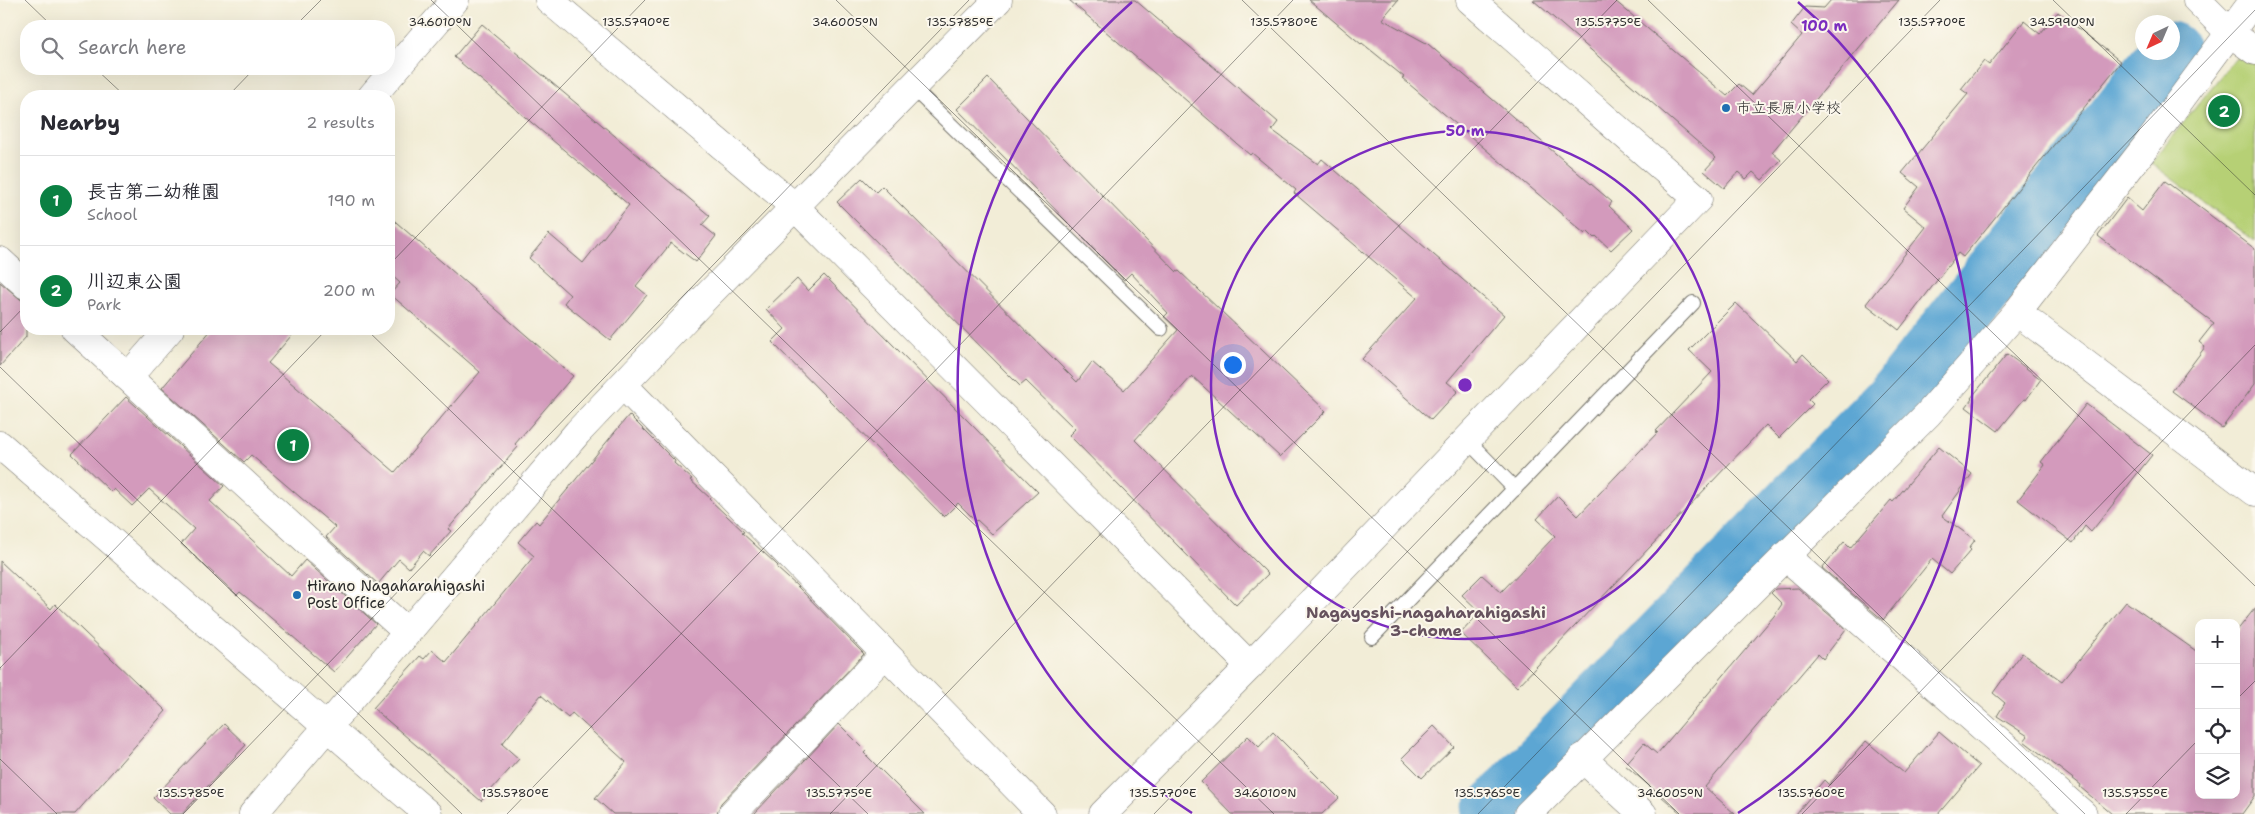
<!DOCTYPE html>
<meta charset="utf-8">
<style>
:root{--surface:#fff;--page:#f7f7f7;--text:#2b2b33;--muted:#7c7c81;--line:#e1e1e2;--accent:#0b8043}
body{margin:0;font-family:"Shantell Sans","Klee One",sans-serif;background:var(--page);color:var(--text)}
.controls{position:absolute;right:15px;bottom:15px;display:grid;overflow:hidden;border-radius:10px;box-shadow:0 5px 20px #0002}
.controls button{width:45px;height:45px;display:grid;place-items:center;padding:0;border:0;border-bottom:1px solid var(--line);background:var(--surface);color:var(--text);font:25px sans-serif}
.compass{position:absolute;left:2135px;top:15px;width:45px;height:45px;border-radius:50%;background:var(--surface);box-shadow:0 5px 20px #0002;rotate:224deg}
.you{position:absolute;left:1232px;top:364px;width:18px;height:18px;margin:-12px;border:4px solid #fff;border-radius:50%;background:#1a73e8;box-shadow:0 0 0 8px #1a73e833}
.badge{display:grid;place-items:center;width:32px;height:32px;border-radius:50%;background:var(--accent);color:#fff;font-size:16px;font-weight:700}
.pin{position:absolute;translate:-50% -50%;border:2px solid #fff;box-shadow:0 1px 5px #0006}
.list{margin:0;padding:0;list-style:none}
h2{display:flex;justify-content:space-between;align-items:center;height:65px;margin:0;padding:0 20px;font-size:21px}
h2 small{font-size:16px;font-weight:400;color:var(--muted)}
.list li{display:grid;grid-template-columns:32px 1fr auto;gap:15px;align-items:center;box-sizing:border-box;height:90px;padding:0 20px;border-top:1px solid var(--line)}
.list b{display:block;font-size:19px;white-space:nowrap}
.list p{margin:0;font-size:16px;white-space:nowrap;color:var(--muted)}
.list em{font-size:16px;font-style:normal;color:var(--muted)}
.icon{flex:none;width:28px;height:28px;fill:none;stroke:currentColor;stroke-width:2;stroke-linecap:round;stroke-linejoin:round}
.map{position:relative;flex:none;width:2255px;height:814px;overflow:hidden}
.search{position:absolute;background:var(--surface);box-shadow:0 5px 20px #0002;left:20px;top:20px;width:375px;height:55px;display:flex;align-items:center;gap:12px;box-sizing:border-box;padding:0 18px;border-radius:20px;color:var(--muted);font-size:19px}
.panel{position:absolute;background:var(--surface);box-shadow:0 5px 20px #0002;left:20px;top:90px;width:375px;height:245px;border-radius:20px}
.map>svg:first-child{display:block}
</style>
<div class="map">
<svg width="2255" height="814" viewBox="0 0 2255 814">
<rect width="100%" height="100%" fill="#fbf7ec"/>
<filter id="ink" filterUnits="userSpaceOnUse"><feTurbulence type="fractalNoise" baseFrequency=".02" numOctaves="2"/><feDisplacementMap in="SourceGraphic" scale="10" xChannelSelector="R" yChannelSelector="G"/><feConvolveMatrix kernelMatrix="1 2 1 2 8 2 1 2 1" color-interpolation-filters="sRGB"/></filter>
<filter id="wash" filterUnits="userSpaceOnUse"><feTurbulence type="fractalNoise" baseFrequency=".0096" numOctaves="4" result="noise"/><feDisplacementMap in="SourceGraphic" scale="20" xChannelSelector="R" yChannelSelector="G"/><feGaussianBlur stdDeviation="1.12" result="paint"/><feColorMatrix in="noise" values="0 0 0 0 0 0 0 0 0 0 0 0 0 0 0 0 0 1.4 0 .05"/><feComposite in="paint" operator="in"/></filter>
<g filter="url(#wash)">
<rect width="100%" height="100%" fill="#f2edd7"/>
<polygon fill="#b6d075" stroke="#707e50" points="2249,56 2255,60 2255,241 2151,163 2236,57"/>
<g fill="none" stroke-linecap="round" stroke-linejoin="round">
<polyline stroke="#5ba6d3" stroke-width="61" points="1492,814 1895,399 2170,52"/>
</g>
<g id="blocks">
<g fill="#d39abc">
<polygon points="1069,0 1135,0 1278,122 1272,130 1318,164 1322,159 1504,315 1447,382 1458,391 1431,420 1362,359 1417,298 1294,193 1296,190 1252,153 1250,155"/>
<polygon points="1309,0 1398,0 1382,19 1428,44 1612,202 1609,206 1633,229 1611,250 1596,236 1594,238 1587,231 1585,234 1402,78 1404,77 1362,43 1361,44"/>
<polygon points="1533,0 1614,0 1727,96 1739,84 1752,95 1802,35 1791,25 1805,7 1824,8 1831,0 1899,0 1772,152 1781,160 1762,180 1753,172 1746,179 1738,172 1724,188 1704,171 1716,158"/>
<polygon points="2058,12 2121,62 1963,257 1958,253 1899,330 1866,304 1926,227 1903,208 1919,187 1902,173 1968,94 1961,89 1984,61 1989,65 2024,21 2040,34"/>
<polygon points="482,24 710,216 702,225 716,236 696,262 671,243 636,286 647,295 610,340 564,303 570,295 529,258 549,234 583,263 629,205 454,57"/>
<polygon points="988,78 1177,272 1179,271 1326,411 1280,457 1192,376 1135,440 1268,574 1236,605 1069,435 1075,429 1026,381 1020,386 837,202 862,178 876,192 882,186 1077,382 1092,362 1124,390 1178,330 1164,317 1168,313 1131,273 1124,280 957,109"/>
<polygon points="2165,181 2255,249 2255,384 2222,428 2172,391 2205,347 2199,342 2214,323 2098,236 2127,198 2142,211"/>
<polygon points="389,216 573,376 515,444 518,447 448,529 451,531 429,556 423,551 409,568 399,559 378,584 326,537 335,527 251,455 244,462 162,388 212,329 297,329 268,363 395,472 480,372 390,294 400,283 389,273"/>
<polygon points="824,275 1038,492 992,534 977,520 976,521 958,503 944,517 772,342 785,329 766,309 797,279 808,291"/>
<polygon points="0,282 26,304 26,337 0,366"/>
<polygon points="1736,303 1797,361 1803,354 1828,379 1808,399 1813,404 1779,438 1766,425 1517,687 1461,633 1480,612 1462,595 1482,575 1501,592 1555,536 1537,519 1558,496 1578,516 1658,432 1656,431 1712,372 1689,350"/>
<polygon points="2007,354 2041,379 2026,400 2024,399 1998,431 1966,407 1972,399 1971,398"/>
<polygon points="126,397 224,486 210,501 291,576 305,560 376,624 334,672 257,606 240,592 237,595 181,544 194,529 149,489 132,506 114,489 111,492 72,454"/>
<polygon points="2086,404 2152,455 2091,532 2085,526 2073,543 2018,500 2045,465 2041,462"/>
<polygon points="629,415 675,461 674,463 692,479 690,480 710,498 709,499 744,532 742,533 775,563 778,566 777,568 797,586 864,654 721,803 717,814 613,814 595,798 626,762 572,713 568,718 541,695 502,744 519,759 481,801 373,708 420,656 424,659 432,650 446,662 534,556 518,542 536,521 539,524"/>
<polygon points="1939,447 1972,474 1942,516 1975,540 1969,548 1971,550 1950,574 1932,559 1883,620 1822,568 1844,542 1850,548 1891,500 1893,502"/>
<polygon points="0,561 51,609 55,604 166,711 75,814 0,814"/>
<polygon points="1798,588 1846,629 1823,659 1818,654 1705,787 1735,814 1682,814 1625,765 1644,743 1657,754 1774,616 1782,604 1771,593 1775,589"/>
<polygon points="2126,602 2199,653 2199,795 2236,795 2236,632 2255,608 2255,796 2242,814 2112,814 2080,787 2081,785 2024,741 2028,736 1997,716 2005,703 1993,693 2022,653 2062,681"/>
<polygon points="224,724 246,745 182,814 170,814 153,798"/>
<polygon points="839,724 866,751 864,753 925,814 754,814"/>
<polygon points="1434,726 1454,747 1422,778 1402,758"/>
<polygon points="1273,732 1339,798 1322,814 1232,814 1201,782 1248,736 1259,747"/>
<polygon points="1939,732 1979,766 1938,814 1796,814 1824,780 1829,785 1866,741 1904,773"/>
</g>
</g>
</g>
<g filter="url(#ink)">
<use href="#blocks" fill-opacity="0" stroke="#716f67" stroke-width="1"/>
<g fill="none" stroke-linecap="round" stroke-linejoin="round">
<g stroke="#716f67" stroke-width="16">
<g id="lane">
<polyline points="913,88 1161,329"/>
<polyline points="1467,440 1515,489"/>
<polyline points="1372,637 1693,303"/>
</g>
</g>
<g stroke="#716f67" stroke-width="29">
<g id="street">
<polyline points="549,0 795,207 1250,666"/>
<polyline points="2197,0 2229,32 2255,51"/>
<polyline points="372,96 455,0"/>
<polyline points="0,261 26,285"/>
<polyline points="2017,312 2255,492"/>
<polyline points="75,329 407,632"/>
<polyline points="128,377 170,329"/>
<polyline points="623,385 1042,814"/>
<polyline points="1785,556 2083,814"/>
<polyline points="1582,758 1643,814"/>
<polyline points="732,814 885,654"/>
<polyline points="1103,814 1250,666 1698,199 1470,0"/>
<polyline points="1528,814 1928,414 2017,312 2147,145 2254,0"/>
</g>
</g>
<g stroke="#716f67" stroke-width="29">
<g id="secondary">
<polyline points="0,445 428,814"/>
<polyline points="253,814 578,432 704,299 998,0"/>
</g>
</g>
<use href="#lane" stroke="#fff" stroke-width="14"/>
<use href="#street" stroke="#fff" stroke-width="28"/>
<use href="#secondary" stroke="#fff" stroke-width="28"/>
</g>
</g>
<path fill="none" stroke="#2b2b2b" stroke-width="1" stroke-opacity="0.45" d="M25,0L52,26M431,0L1274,814M836,0L1679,814M1242,0L2085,814M1648,0L2255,586M2053,0L2255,195M295,26L321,0M96,69L125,96M228,96L254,69M389,265L645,0M366,329L868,814M0,332L26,305M0,367L462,814M0,668L327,329M2236,700L2255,681M0,759L57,814M183,814L969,0M507,814L1293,0M830,814L1617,0M1154,814L1940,0M1478,814L2255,10M1802,814L2255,345M2126,814L2199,739"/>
<g fill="none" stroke="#7b2cbf" stroke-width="2.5">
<circle cx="1465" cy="385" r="254"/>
<path d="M1192 813A508 508 0 0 1 1132 2M1798 2A508 508 0 0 1 1738 813"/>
</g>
<g fill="#1f6fb2" stroke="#fbf7ec" stroke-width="2">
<circle cx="1726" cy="108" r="5"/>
<circle cx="297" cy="595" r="5"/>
</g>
<g text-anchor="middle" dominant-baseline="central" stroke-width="4" stroke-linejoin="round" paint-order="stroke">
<g font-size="15" fill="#2b2b2b" stroke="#fbf7ec" text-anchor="start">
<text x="1736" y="108">市立長原小学校</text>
<text x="307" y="586">Hirano Nagaharahigashi<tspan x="307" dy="17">Post Office</tspan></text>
</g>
<g font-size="16" font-weight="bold" fill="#66525e" stroke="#fbf7ec">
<text x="1426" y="612">Nagayoshi-nagaharahigashi<tspan x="1426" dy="18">3-chome</tspan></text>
</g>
</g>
<g font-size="12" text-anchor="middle" fill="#2b2b2b" stroke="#fbf7ec" stroke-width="4" stroke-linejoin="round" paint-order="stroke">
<text x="2062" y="26">34.5990°N</text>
<text x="845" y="26">34.6005°N</text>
<text x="440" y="26">34.6010°N</text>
<text x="960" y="26">135.5785°E</text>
<text x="1932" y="26">135.5770°E</text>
<text x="636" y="26">135.5790°E</text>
<text x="1284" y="26">135.5780°E</text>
<text x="1608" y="26">135.5775°E</text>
<text x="191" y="797">135.5785°E</text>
<text x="515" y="797">135.5780°E</text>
<text x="839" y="797">135.5775°E</text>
<text x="1163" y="797">135.5770°E</text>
<text x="1487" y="797">135.5765°E</text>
<text x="1811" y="797">135.5760°E</text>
<text x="2135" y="797">135.5755°E</text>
<text x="1265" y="797">34.6010°N</text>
<text x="1670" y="797">34.6005°N</text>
</g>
<circle cx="1465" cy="385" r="8" fill="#7b2cbf" stroke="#fbf7ec" stroke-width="2.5"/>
<g font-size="15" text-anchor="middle" font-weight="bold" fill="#7b2cbf" stroke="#fbf7ec" stroke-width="4" stroke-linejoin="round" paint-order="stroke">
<text x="1824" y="31">100 m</text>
<text x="1465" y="136">50 m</text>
</g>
</svg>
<div class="controls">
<button>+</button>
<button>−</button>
<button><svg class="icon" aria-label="locate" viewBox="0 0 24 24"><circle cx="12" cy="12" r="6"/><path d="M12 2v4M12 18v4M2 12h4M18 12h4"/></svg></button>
<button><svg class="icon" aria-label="layers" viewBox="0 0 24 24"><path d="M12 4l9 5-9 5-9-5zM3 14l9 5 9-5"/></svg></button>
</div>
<svg class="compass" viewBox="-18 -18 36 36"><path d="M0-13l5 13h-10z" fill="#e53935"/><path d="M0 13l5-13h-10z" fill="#7c7c81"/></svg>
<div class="you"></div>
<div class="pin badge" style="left:293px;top:445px">1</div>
<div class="pin badge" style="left:2224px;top:111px">2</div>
<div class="search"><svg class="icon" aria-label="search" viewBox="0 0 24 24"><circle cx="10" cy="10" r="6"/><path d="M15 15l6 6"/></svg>Search here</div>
<section class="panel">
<h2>Nearby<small>2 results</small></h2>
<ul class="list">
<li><span class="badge">1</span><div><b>長吉第二幼稚園</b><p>School</p></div><em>190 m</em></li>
<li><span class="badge">2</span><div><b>川辺東公園</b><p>Park</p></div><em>200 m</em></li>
</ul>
</section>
</div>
